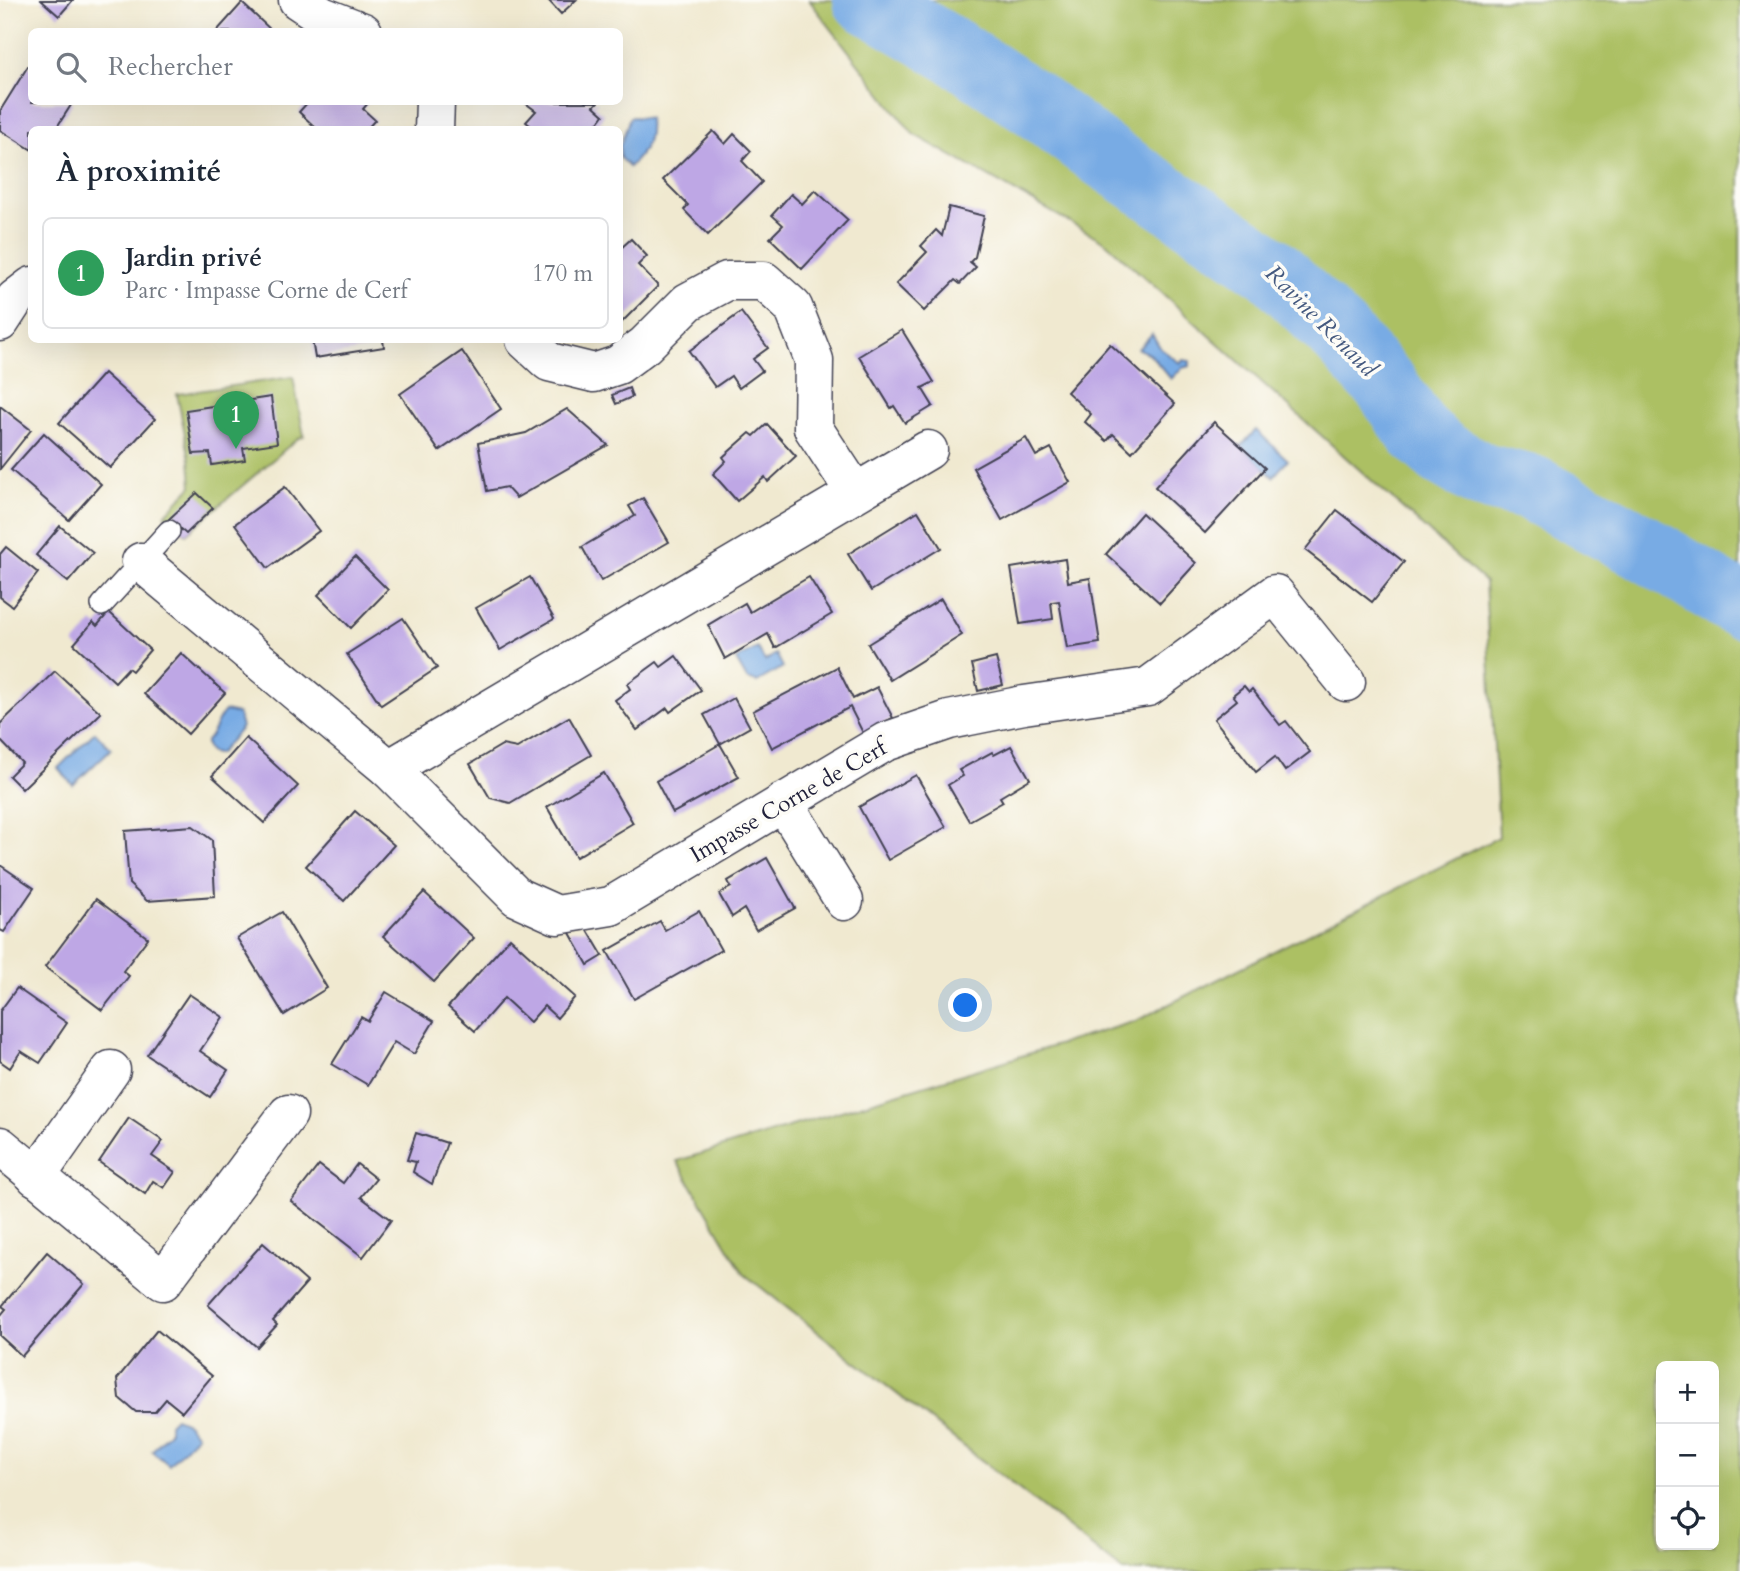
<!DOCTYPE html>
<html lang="fr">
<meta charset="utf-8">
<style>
:root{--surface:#fff;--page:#f6f6f7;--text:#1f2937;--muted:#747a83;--line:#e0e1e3;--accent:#db2777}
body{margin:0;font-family:Cardo,serif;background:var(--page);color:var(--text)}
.controls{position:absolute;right:21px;bottom:21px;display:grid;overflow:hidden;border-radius:10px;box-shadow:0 7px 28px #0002}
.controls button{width:63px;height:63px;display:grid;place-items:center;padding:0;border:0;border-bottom:2px solid var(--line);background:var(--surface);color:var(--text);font:35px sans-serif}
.you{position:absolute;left:966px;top:1006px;width:24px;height:24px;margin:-18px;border:5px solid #fff;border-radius:50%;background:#1a73e8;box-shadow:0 0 0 10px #1a73e833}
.badge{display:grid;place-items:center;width:46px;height:46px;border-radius:50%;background:var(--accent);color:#fff;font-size:23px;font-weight:700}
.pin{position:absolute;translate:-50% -58px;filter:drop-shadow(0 2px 4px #0008)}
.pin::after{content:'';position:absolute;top:37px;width:24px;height:21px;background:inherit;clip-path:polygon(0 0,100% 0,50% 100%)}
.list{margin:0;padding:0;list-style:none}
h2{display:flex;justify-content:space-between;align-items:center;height:91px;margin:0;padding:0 28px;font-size:30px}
h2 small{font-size:23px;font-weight:400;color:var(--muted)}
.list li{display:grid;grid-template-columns:46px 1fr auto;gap:21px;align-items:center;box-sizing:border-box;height:112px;margin:0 14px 14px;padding:0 14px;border:2px solid var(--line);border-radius:10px}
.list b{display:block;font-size:26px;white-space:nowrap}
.list p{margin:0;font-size:23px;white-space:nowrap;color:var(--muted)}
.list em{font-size:23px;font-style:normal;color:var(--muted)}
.icon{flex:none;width:38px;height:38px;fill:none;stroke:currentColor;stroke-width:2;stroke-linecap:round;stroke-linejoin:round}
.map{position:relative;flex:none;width:1740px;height:1571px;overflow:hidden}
.search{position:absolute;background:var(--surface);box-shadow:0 7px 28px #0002;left:28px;top:28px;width:595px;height:77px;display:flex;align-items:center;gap:18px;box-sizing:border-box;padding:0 24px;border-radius:10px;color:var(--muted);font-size:26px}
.panel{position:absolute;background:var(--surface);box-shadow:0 7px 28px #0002;left:28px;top:126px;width:595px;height:217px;border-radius:10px}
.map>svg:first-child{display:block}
</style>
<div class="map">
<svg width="1740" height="1571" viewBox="0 0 1740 1571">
<rect width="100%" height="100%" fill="#fdfcf7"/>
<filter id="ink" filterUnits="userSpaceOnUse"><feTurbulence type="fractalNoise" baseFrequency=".0143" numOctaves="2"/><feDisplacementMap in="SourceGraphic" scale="14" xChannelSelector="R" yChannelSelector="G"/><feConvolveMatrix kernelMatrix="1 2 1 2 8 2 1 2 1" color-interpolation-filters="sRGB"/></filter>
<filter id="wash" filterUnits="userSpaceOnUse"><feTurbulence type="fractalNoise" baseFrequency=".00686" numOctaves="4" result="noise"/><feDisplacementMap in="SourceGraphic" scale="28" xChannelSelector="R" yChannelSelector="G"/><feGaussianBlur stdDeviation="1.57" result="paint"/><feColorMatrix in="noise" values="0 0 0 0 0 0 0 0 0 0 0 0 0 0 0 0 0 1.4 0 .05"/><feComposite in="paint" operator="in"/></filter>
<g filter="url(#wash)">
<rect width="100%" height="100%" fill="#f0e9d0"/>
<g fill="#acc064" stroke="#677150" stroke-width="2" fill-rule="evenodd">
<path d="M809,0H1740V1571H1123L744,1274L677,1161L1136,1021L1499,837L1485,582L1105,242L913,134ZM1661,1366H1714V1545H1661Z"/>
<polygon points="293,377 304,436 297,439 186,534 165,515 192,486 190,460 177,394"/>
</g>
<g fill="#78abe4" stroke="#4d6690" stroke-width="2">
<path d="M630,117L649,118C651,140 645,152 629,167L620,158V146Z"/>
<polygon points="1152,334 1161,349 1180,363 1183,360 1190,361 1190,366 1182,368 1171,379 1150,354 1138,349"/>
<polygon points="1256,430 1288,460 1273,477 1241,446"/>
<polygon points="757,648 765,661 776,654 783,667 757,682 747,679 736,660"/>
<path d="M225,711L238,714L242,727L219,754C211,755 205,749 206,741C215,733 217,718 225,711Z"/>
<polygon points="95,732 111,749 73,785 58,768"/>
<polygon points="175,1418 187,1423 197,1435 169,1465 152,1451 169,1432 169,1424"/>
</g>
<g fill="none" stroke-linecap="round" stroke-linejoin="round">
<polyline stroke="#78abe4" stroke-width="66" points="866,0 955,52 1037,106 1100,153 1273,270 1339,334 1386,386 1418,432 1442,453 1482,476 1532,488 1643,547 1740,605"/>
</g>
<g id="blocks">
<g fill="#bea7e5">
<polygon points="41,0 73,0 59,16"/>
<polygon points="548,0 576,0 561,14"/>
<polygon points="242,3 273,32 216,32"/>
<polygon points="28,66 32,68 32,102 73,102 55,130 32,130 32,150 0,130 0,111"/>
<polygon points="308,102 369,102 363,109 375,120 366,130 318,130 299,112"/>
<polygon points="524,102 598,102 594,106 604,115 593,130 536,130 526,122 536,111"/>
<polygon points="713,131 725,144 734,134 751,151 742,161 762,182 708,235 684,210 688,205 663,180"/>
<polygon points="815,190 848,220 802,269 770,238 783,225 772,215 791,194 802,204"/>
<polygon points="949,207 984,216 975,257 970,262 976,267 960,284 955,280 924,311 896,284 927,252 921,246 936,230 942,236"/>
<polygon points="631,239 647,256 638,265 658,286 620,324 620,247 621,248"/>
<polygon points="741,312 768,348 753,359 762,371 739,388 731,376 715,387 689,351"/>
<polygon points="902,330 934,382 922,388 933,406 905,423 894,406 891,408 859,356"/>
<polygon points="312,340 383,340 384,347 315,358"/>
<polygon points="1110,344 1175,404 1132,452 1113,434 1107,441 1085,422 1091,414 1067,392"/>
<polygon points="462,351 501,409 439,451 400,394"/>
<polygon points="104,373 155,419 110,468 59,423"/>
<polygon points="629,388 632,397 616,404 612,395"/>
<polygon points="271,397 277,443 243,448 245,460 212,465 210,453 193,454 186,410"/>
<polygon points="0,406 31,430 0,469"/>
<polygon points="567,409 608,445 516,498 506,487 487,491 478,443 526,433"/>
<polygon points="1214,422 1265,468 1205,533 1155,487"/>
<polygon points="767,424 796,456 768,482 765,477 737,501 713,474 726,461 723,457 750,433 754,436"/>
<polygon points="44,433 101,484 69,520 11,470"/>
<polygon points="1026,438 1036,456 1051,448 1070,482 1002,520 973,468"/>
<polygon points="285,487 319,531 268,568 235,524"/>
<polygon points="197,493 213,508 186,534 169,519"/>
<polygon points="643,498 669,542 601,581 582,547 635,516 629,506"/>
<polygon points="1337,510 1404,562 1372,602 1305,550"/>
<polygon points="918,511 941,548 871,591 848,554"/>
<polygon points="1142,513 1196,563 1160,603 1106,554"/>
<polygon points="60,526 93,553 68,582 36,555"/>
<polygon points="6,547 38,573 12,606 0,597 0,554"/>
<polygon points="355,557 388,590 351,628 318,595"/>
<polygon points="1065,559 1068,582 1090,578 1100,643 1067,648 1059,601 1051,602 1053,619 1020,624 1011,568"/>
<polygon points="530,577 554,619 500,650 476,608"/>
<polygon points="809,577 832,614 775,648 768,634 725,659 708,625 745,603 750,612"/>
<polygon points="941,599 962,635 890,680 868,644"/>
<polygon points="109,612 150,650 132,671 128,668 115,682 74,644 93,622 97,626"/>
<polygon points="403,618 437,668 381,705 347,654"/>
<polygon points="181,653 225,693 188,734 144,694"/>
<polygon points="676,656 701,690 670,712 667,708 637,730 615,700 630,689 627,684 657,662 661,667"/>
<polygon points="996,658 1003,685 978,691 972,664"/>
<polygon points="837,667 853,699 877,687 893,718 863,733 850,707 772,748 753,711"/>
<polygon points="55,671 101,713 22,789 9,776 22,763 0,740 0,724"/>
<polygon points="1244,686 1249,692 1252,689 1280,725 1286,721 1310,752 1285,771 1275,757 1256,772 1214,719 1237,700 1233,695"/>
<polygon points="734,698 750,727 720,744 704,715"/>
<polygon points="569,717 591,755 510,803 490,798 470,764 502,745 517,748"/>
<polygon points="246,738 298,786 264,823 212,776"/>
<polygon points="720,744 739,777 673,813 656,781"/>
<polygon points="1011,746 1030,779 1000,797 1003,802 969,821 948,785 963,776 959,770 992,752 994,755"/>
<polygon points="604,773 633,823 576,857 547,807"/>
<polygon points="916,775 946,827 888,860 859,807"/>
<polygon points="355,811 394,845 344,901 306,866"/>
<polygon points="193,826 212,840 215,896 147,901 129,884 125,831"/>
<polygon points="767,858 795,908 756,930 744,909 732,917 719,894 731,887 728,881"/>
<polygon points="0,865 34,888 4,932 0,930"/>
<polygon points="424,892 474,938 434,982 383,936"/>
<polygon points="96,899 148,938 123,971 129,976 102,1010 45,967"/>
<polygon points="699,911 721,950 634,999 607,951 660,921 665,930"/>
<polygon points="282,912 327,988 284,1015 237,938"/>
<polygon points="587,929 603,956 588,965 569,931"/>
<polygon points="510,938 575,997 557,1018 544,1006 530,1022 504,998 475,1031 448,1007"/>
<polygon points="17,988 67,1023 40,1063 21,1051 10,1068 0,1061 0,1011"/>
<polygon points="386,992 434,1021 414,1054 394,1042 368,1085 332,1064 361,1017 368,1021"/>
<polygon points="189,994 223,1017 200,1051 228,1070 210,1097 147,1055"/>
<polygon points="129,1118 163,1141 152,1156 175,1172 164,1188 153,1181 145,1194 99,1162"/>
<polygon points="416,1133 447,1143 432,1184 413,1172 416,1162 407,1160"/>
<polygon points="357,1164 376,1179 361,1197 391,1220 363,1257 291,1201 319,1165 343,1183"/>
<polygon points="263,1243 307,1282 273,1321 277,1325 257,1347 208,1305"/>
<polygon points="47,1252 84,1284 22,1356 0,1336 0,1316 6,1309 2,1306"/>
<polygon points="157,1330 212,1376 182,1412 166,1399 155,1412 136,1412 119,1398 117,1379"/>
</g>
</g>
</g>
<g filter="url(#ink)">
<use href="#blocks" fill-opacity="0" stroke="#414051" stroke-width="2"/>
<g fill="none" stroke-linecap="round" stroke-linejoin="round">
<g stroke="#414051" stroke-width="24">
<polyline id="service" points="102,605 169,531"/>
</g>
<g stroke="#414051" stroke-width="41">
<g id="minor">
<polyline points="298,0 322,16 363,32"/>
<polyline points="434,130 435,102"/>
<polyline points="0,322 15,299 32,286"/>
<polyline points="525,340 549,362 594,373 618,365 645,345 688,302 727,281 764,281 793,307 814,360 813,428 855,492"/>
<polyline points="141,562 389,769 517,897 557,915 611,906 885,742 949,720 1024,705 1148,687 1275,594 1346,682"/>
<polyline points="389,769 928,450"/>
<polyline points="783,802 844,901"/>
<polyline points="0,1146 163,1281 288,1114"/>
<polyline points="36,1177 111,1070"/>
</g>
</g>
<use href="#service" stroke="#fff" stroke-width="21"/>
<use href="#minor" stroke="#fff" stroke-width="38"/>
</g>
</g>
<g text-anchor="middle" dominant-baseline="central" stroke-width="7" stroke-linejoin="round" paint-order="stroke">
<g font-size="23" fill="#22223b" stroke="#fdfcf7">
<text transform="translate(788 801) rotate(-30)">Impasse Corne de Cerf</text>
</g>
<g font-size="24" font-style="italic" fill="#44597f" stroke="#fdfcf7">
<text transform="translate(1321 321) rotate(45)">Ravine Renaud</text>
</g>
</g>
</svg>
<div class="controls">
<button>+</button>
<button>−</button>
<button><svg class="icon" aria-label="locate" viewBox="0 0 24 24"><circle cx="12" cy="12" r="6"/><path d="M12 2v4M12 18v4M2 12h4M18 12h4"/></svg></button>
</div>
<div class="you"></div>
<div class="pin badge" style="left:236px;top:449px;background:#2e9e5b">1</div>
<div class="search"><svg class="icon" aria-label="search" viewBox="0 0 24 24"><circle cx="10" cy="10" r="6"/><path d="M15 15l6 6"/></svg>Rechercher</div>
<section class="panel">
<h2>À proximité<small></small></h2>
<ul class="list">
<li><span class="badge" style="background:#2e9e5b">1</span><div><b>Jardin privé</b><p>Parc · Impasse Corne de Cerf</p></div><em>170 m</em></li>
</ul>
</section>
</div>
